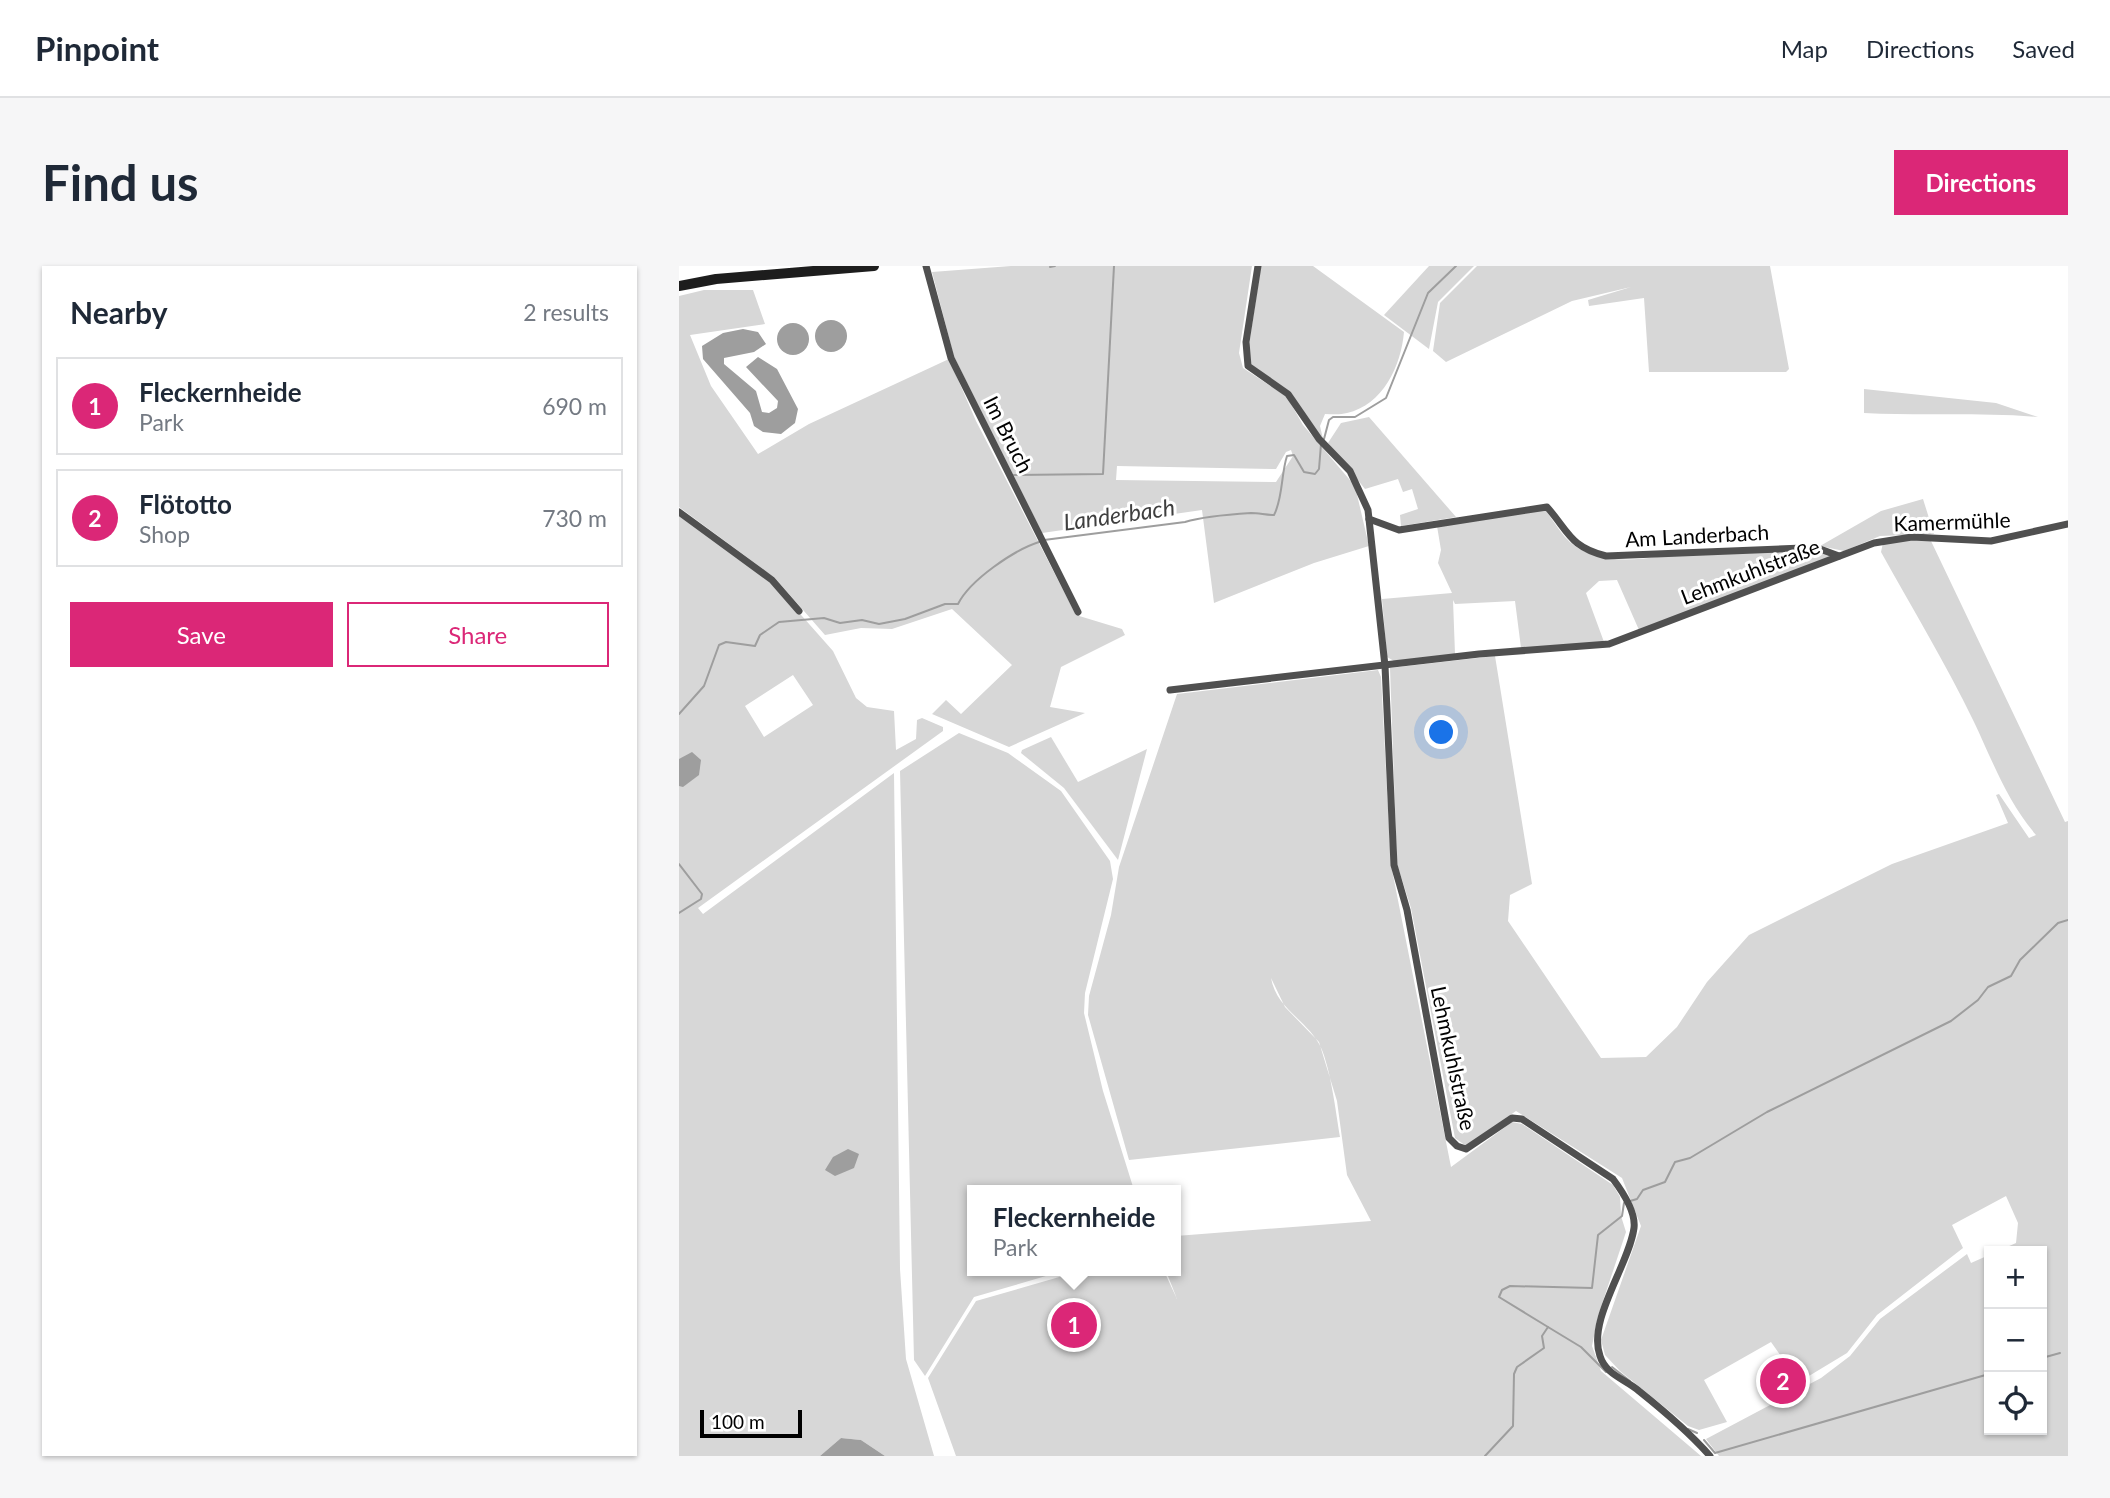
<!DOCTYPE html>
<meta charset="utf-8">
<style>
:root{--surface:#fff;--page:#f6f6f7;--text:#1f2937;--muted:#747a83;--line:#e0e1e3;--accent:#db2777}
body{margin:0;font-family:Lato,sans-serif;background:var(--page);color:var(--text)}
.controls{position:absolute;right:21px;bottom:21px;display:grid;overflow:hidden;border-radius:0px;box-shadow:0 2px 5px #0004}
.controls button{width:63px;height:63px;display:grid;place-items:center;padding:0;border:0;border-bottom:2px solid var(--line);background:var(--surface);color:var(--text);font:35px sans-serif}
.scale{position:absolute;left:21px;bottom:18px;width:102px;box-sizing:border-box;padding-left:7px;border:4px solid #000;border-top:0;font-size:19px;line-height:24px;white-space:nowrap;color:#000;-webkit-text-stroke:5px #fff;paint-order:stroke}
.you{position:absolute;left:763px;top:467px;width:24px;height:24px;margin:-18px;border:5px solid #fff;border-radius:50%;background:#1a73e8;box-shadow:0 0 0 10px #1a73e833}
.badge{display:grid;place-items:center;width:46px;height:46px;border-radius:50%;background:var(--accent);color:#fff;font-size:23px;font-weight:700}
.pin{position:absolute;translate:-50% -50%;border:4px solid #fff;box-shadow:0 2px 7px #0006}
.popup{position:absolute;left:288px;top:919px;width:214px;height:91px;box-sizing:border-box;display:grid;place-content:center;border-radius:0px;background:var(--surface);filter:drop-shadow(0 2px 5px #0005);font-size:23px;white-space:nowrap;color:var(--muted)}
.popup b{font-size:26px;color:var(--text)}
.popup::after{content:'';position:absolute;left:50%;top:100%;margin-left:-14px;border:14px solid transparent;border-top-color:var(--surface)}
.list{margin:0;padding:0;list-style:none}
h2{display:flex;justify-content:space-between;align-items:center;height:91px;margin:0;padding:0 28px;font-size:30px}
h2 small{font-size:23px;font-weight:400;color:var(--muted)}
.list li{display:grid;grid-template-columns:46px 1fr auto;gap:21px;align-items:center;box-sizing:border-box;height:98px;margin:0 14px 14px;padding:0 14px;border:2px solid var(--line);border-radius:0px}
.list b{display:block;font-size:26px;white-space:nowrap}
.list p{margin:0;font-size:23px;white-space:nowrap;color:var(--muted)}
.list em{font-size:23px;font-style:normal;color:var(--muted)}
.actions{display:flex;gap:14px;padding:21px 28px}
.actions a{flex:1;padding:16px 0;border:2px solid var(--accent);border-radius:0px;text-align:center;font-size:24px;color:var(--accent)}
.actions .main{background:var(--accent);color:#fff}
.icon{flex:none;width:38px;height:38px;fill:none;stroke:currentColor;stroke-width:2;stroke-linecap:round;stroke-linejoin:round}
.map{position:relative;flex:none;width:1389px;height:1190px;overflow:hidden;border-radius:0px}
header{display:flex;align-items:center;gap:42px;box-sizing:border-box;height:98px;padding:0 35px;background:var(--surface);border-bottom:2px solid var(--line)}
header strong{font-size:33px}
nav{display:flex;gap:38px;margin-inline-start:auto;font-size:24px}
.intro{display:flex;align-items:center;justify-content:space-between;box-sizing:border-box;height:168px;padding:0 42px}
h1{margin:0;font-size:49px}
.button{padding:18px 32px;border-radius:0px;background:var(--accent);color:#fff;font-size:24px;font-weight:700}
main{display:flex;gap:42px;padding:0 42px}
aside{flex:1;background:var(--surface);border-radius:0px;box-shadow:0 2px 5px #0004}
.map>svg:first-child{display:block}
</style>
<header>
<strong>Pinpoint</strong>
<nav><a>Map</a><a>Directions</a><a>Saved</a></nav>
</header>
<div class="intro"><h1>Find us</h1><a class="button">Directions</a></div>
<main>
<aside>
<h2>Nearby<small>2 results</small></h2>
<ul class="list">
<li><span class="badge">1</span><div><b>Fleckernheide</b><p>Park</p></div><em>690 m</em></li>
<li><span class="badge">2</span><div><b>Flötotto</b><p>Shop</p></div><em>730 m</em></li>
</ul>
<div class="actions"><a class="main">Save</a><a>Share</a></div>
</aside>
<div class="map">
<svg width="1389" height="1190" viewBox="0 0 1389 1190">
<rect width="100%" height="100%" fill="#fff"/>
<g fill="#d7d7d7" fill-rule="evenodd">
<path d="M332,0H573L560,87L564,102L608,131L624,159L676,220L690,280L635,297L535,337L523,244L363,267L275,91L253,6ZM612,184L614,190L597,216L437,214L438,200L597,203L607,186Z"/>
<path d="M582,0H634L725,66C722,100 704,139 668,147C661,149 653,148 646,148L641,160L644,173L612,127L572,99L569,86Z"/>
<polygon points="750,0 795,0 759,36 750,83 705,49"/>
<polygon points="798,0 1091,0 1110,103 1107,106 970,106 965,32 910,40 909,34 952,21 893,35 767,96 754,85 761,37"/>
<polygon points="25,24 74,24 86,58 11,69 32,120 79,188 130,158 270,93 297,155 397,349 443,363 446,369 382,401 371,441 406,447 330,481 253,448 267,434 282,448 333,399 273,343 213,363 182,362 146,369 96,312 0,241 0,30"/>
<path d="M1185,123L1317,137L1359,151C1301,146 1243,150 1185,147Z"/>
<polygon points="690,151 777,251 722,260 721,249 739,243 733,223 724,226 719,213 686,223 649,177 662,157"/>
<polygon points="1244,233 1255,268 1201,270 1165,285 1141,280 1202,245"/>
<path d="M852,245H867C881,264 888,280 912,288C945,300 981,289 1014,287C1054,285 1094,286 1133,285L1150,288V292L960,364L938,314L920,315L907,327L925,376L842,382L836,335L776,338L774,334L776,388L715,395L708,391L703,333L773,327L759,297L762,284L758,260Z"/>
<path d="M0,249L92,315L154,385L177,432L188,441L215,445L217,484L237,473L238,454L243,452L264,461V465L19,642L24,648L215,507L221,1003L227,1093L255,1190H206L182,1174L162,1172L141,1190H0ZM114,409L134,439L85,471L66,440Z"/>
<path d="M1234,273L1252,275L1386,556L1389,555V1190H1040L1027,1173L1142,1112L1171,1090L1201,1053L1288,988L1292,997L1310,989V1164H1363V985H1319L1337,977L1339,957L1327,930L1273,959L1284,982L1198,1049L1168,1087L1120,1116L1092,1076L1025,1114L1048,1156L1020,1164L1009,1160L941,1105L926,1089L922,1074L962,960L943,912L837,845L787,880L776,872L732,642L718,598L711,402L816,390L853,618L831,629L829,655L922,792L967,791L998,761L1028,716L1070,669L1213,598L1329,557L1317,529L1320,528L1350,572L1357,569C1328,535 1314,496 1295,456C1267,398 1233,342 1202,286L1204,277Z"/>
<path d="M699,404L702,411L712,599L772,901L833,856L843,858L934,919L941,931L942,950L947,966L919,1050L913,1080L922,1105L1022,1190H277L249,1112L297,1035L401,1005H485L498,1033L487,1005H496L497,970L692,955L668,909L658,835L640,776L606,741L592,712C597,741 624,752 639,776C651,795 657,848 661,871L450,894L409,749L410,730L432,649L440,601L498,428Z"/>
<polygon points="280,467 329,487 382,525 431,595 434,613 406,727 405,747 424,825 455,924 294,924 294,1005 384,1005 295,1031 246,1110 235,1094 221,505"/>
<polygon points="372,471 399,516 468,483 439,594 385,522 342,487 343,484"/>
</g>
<g fill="#9e9e9e">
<circle cx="152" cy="70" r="16"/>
<circle cx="114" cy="73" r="16"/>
<polygon points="64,63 79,66 87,78 75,86 45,92 45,98 77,125 83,146 90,147 98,142 99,135 67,101 79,91 98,103 119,143 116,157 102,168 84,166 75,160 71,147 24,93 23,80 44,67"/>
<polygon points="13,486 22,494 20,509 4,521 0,520 0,493"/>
<polygon points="169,883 180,888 175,902 156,910 146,904 154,891"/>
<polygon points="162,1172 182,1174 206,1190 141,1190"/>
</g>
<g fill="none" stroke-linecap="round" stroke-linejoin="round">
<g stroke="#9e9e9e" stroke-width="2">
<polyline points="371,1 376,0"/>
<polyline points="645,173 650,154 654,151 676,151 707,132 749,27 777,0"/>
<polyline points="335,209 424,208 435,0"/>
<path d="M365,274L506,256C522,251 556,248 572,247C580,247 587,249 595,249C604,232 602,208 608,190L615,189L625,206L636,208L640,203L642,178"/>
<path d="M0,448L25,420L40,379L47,376L76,380L81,369L100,356L145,352L161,357L183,354L200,358L226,353L266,338H279C291,314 335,284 360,276"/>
<polyline points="0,598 23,628 22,633 0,647"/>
<polyline points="951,935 958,933 964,924 986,916 996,896 1011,892 1088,846 1272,755 1299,734 1309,721 1332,710 1341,694 1379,657 1389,654"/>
<polyline points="869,1061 820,1031 823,1024 831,1020 913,1022 919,969 943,950 945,937"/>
<polyline points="1363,1092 1381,1087"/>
<polyline points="933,1101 951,1115"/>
<polyline points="1009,1163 1018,1167"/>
<polyline points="1025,1174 1036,1187 1310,1108"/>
<polyline points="806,1190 834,1160 835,1108 838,1101 865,1082 863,1070 869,1061 902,1081 927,1106"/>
</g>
<g stroke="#505050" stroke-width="7">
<polyline points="247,0 272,92 399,346"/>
<path d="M579,0L567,76L569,100L609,128L640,173L671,205L689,244L706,400L715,599L728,644L770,872L778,880L787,883L833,852L843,853L934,913C943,925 957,946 955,962C950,999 908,1054 921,1090C927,1109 946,1113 960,1125C985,1145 1010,1166 1031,1190"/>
<polyline points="0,246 93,314 120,345"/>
<path d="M690,253L720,264L868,241C890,266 891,281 927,290L1124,282L1141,283L1160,290"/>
<polyline points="491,424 800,388 930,378 1195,277 1233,271 1312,275 1389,258"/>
</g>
<polyline stroke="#1d1d1d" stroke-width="10" points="0,20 37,13 195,0"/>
</g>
<g text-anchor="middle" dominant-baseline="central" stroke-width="6" stroke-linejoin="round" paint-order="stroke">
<g font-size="21" fill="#000" stroke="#fff">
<text transform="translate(330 168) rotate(63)">Im Bruch</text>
<text transform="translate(1273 255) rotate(-2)">Kamermühle</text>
<text transform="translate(1018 269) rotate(-3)">Am Landerbach</text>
<text transform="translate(1071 305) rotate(-21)">Lehmkuhlstraße</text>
<text transform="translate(775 792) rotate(78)">Lehmkuhlstraße</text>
</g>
<g font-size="23" font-style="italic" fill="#3f3f3f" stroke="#fff">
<text transform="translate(440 248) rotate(-8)">Landerbach</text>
</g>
</g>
</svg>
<div class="controls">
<button>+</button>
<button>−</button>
<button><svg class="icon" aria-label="locate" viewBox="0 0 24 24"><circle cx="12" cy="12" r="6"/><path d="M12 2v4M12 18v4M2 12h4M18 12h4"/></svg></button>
</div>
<div class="scale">100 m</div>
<div class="you"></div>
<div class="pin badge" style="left:395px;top:1059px">1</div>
<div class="popup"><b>Fleckernheide</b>Park</div>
<div class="pin badge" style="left:1104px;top:1115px">2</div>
</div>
</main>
